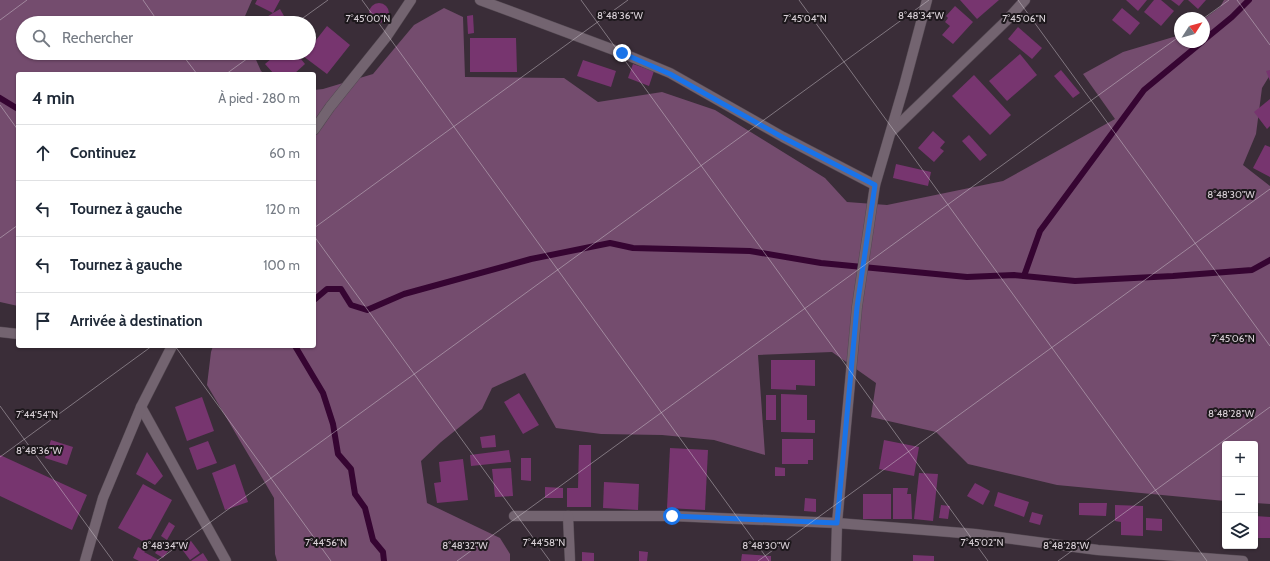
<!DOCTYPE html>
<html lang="fr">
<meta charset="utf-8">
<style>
:root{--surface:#fff;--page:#f6f6f7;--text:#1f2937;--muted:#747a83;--line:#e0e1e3}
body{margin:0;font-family:Cabin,sans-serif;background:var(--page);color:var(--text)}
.controls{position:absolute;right:12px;bottom:12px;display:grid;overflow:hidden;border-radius:4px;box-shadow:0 1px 3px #0004}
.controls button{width:36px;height:36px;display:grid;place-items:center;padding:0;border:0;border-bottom:1px solid var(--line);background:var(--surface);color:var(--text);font:20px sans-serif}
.compass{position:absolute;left:1174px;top:12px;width:36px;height:36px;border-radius:50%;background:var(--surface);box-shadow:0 1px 3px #0004;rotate:54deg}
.stop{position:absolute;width:12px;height:12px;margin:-9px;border:3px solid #1a73e8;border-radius:50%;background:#fff}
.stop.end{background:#1a73e8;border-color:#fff;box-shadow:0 1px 4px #0008}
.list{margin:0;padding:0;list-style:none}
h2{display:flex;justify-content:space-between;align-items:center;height:52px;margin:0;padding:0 16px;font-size:17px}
h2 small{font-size:13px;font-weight:400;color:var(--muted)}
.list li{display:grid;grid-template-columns:26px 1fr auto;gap:12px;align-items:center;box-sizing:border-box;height:56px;padding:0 16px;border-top:1px solid var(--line)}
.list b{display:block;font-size:15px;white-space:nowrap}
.list em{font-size:13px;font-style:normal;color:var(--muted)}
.icon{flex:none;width:22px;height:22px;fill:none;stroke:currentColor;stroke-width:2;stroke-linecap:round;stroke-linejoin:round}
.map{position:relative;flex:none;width:1270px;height:561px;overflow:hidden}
.search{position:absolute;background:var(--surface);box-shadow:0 1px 3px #0004;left:16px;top:16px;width:300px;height:44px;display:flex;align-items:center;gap:10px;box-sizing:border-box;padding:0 14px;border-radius:22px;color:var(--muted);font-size:15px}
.panel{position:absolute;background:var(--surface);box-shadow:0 1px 3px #0004;left:16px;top:72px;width:300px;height:276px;border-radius:4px}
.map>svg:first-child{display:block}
</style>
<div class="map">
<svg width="1270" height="561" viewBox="0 0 1270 561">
<rect width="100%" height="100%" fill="#3a2d38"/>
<g fill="#744c6e">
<polygon points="0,0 252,0 242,23 23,23 23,53 253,53 261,71 265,74 18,74 18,306 0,302"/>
<polygon points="1224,0 1270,0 1270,75 1262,88 1256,134 1243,165 1270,186 1270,504 1255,503 1255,444 1225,444 1225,501 1057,485 968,464 936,432 871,417 876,383 832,352 758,355 765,455 714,440 662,435 601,434 556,428 525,373 492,388 482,409 441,442 421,461 427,503 500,538 510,554 510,561 277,561 275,554 274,498 207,385 211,352 213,346 314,346 314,90 323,89 373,74 414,25 444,8 463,17 465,77 564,78 598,102 662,92 715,110 825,178 847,202 887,205 1003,181 1115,119 1083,74 1123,52 1180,35 1180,42 1204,42 1204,19 1220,7"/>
</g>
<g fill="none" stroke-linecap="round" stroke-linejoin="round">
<g stroke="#360532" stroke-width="6">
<polyline points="1204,40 1232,17 1249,0"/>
<polyline points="0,98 18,109"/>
<polyline points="1024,276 1040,231 1144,90 1202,42"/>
<polyline points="314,300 327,289 341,289 351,305 367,310 404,294 531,259 610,243 633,248 750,251 821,263 967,277 1014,275 1075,281 1173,276 1252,270 1270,260"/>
<polyline points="295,346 323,393 333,424 338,454 351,469 355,494 365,508 373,540 383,552 384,561"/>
</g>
</g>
<g fill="#77356f">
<polygon points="257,0 280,0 273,13 255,4"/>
<polygon points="960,0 999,0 977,19"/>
<polygon points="1126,0 1147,0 1138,11"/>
<polygon points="1154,0 1161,0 1174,11 1161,26 1144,12"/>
<polygon points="1171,0 1184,0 1179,6"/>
<polygon points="1188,0 1206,0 1198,9"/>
<circle cx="379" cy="13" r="10"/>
<polygon points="955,6 973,22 953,44 942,35 950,26 945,22 948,18 946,16"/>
<polygon points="1122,8 1140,23 1130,35 1112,20"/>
<polygon points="280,9 288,23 257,23 273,13"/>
<polygon points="473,15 474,33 468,34 467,16"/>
<polygon points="327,26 350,45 327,74 303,56 306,53 309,53 309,49"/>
<polygon points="1018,27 1042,48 1032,59 1008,39"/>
<polygon points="470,38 516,38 517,72 470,72"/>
<polygon points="263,53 273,53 266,57"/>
<polygon points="278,53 296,53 305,64 294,74 274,74 265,64"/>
<polygon points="1020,54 1037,75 1007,101 989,81"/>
<polygon points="583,60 616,71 611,87 577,76"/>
<polygon points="633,64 654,71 649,86 628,78"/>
<polygon points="1061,70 1080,93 1073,98 1054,76"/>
<polygon points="1270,70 1270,81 1266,71"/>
<polygon points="974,75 1011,115 990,135 952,96"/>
<polygon points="1270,99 1270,126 1267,129 1254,112"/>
<polygon points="933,131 945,142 940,148 944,151 934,162 918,148"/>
<polygon points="969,135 987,155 980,161 962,141"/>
<polygon points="1265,145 1270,147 1270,177 1253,168"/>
<polygon points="896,164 931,172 928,186 893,178"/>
<polygon points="771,360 815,360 815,386 796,385 796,390 771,389"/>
<polygon points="519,393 539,425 523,434 504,402"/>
<polygon points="781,394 807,395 807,420 815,420 815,433 781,432"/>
<rect x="766" y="395" width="10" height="25"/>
<polygon points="202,397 214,431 187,441 175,407"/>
<polygon points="495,435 496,447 482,448 480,437"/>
<polygon points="782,439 813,439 813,460 808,460 808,464 782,464"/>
<polygon points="51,440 73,447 67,465 45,458"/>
<polygon points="884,440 919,447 914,476 879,469"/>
<polygon points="208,441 217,463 197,470 189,448"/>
<polygon points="579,445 591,445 591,507 567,507 567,488 578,488"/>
<polygon points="670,448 708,450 705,510 667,508"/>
<polygon points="509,450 511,462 471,466 470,455"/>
<polygon points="147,452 163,476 155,485 136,474"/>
<polygon points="0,455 87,495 72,530 0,496"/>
<polygon points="521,458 531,458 531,481 521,480"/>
<polygon points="463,459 468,500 437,503 434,483 441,482 439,462"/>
<polygon points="235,464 248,502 225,510 212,473"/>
<polygon points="775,467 785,468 785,476 775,476"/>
<polygon points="511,468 513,496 495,497 492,469"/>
<polygon points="919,473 938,474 933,521 914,519"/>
<polygon points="604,482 639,484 638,510 603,508"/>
<polygon points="975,483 990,491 983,505 967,496"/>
<polygon points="143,484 172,500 148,544 118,528"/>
<polygon points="545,487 563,488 563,498 545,498"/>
<polygon points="893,488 908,488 907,494 911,494 912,519 893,519"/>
<polygon points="998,492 1029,502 1024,517 994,506"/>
<rect x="863" y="494" width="28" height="25"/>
<polygon points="805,498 816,499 816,512 804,511"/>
<polygon points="1079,503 1107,503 1106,516 1079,515"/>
<polygon points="941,505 950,506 948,519 939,518"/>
<polygon points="1115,505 1143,506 1143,536 1121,535 1121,522 1115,521"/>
<polygon points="1032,512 1043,515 1040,525 1029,522"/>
<polygon points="1255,516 1270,517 1270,538 1257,538 1257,544 1255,544"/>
<polygon points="1146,518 1162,519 1162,531 1146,530"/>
<polygon points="169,522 175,526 167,540 161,536"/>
<polygon points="164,541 171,547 163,558 155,553"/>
<polygon points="191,541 200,553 190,560 181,548"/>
<polygon points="138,547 145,551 144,552 159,560 159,561 139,561 133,558"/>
<polygon points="639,551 648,552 647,561 639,561"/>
<polygon points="582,552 594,553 594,561 582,561"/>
<polygon points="203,553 208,561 191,561"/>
<polygon points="742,554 771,556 771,561 741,561"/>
<polygon points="913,555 934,556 934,561 913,561"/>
</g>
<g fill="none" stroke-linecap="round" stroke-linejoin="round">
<g stroke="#544952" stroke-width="11">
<g id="minor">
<polyline points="480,0 622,53 670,73 783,137 875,185"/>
<polyline points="314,130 330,107 387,36 411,0"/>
<polyline points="891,132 1006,21 1025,0"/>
<polyline points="0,332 18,334"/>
<polyline points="141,407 226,561"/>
<polyline points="514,516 672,516 837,523 975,534 1098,550 1243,561"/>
<polyline points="568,516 570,561"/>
<polyline points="85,561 103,498 141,407 172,346"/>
<polyline points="836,561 837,523 857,307 875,185 904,86 927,0"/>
</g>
</g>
<use href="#minor" stroke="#736470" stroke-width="10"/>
</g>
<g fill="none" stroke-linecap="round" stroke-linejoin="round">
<polyline stroke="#1a73e8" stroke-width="5" points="622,53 670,74 782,137 875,185 857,307 837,523 672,516"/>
</g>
<path fill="none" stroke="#d8d0d6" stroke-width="1" stroke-opacity="0.45" d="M143,0L159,23M362,0L769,561M581,0L988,561M799,0L1207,561M1018,0L1270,346M1237,0L1270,45M1204,18L1229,0M0,20L27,0M296,23L328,0M181,53L197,74M226,74L255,53M0,105L18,130M314,228L628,0M314,236L550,561M0,238L18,225M175,346L331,561M0,406L113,561M0,457L152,346M157,561L929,0M457,561L1180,36M758,561L1270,189M1058,561L1270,407"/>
<g font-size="10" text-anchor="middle" fill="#d8d0d6" stroke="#1d181c" stroke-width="4" stroke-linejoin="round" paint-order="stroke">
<text x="921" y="19">8°48'34"W</text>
<text x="620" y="19">8°48'36"W</text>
<text x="368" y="22">7°45'00"N</text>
<text x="805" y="22">7°45'04"N</text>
<text x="1024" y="22">7°45'06"N</text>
<text x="1231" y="198">8°48'30"W</text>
<text x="1233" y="342">7°45'06"N</text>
<text x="1231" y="417">8°48'28"W</text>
<text x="37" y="418">7°44'54"N</text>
<text x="39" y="454">8°48'36"W</text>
<text x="326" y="546">7°44'56"N</text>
<text x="544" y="546">7°44'58"N</text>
<text x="982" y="546">7°45'02"N</text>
<text x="165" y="549">8°48'34"W</text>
<text x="465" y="549">8°48'32"W</text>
<text x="766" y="549">8°48'30"W</text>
<text x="1066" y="549">8°48'28"W</text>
</g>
</svg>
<div class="controls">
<button>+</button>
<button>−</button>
<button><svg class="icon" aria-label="layers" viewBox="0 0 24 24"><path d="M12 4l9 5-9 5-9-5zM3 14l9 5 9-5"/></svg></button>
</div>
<svg class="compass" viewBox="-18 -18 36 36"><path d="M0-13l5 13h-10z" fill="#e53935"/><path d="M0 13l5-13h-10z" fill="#747a83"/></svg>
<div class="stop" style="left:672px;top:516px"></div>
<div class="stop end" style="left:622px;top:53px"></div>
<div class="search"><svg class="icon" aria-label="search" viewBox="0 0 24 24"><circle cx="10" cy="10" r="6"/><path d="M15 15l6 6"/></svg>Rechercher</div>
<section class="panel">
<h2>4 min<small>À pied · 280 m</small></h2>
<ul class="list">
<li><svg class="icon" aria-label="ahead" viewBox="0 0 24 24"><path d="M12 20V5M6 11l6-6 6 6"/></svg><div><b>Continuez</b></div><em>60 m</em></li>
<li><svg class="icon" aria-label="left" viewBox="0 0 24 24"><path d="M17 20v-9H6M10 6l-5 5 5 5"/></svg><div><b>Tournez à gauche</b></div><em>120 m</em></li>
<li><svg class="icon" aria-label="left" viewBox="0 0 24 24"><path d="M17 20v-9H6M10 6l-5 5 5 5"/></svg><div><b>Tournez à gauche</b></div><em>100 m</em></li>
<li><svg class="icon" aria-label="arrive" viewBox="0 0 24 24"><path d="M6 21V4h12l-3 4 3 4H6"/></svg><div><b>Arrivée à destination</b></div></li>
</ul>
</section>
</div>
